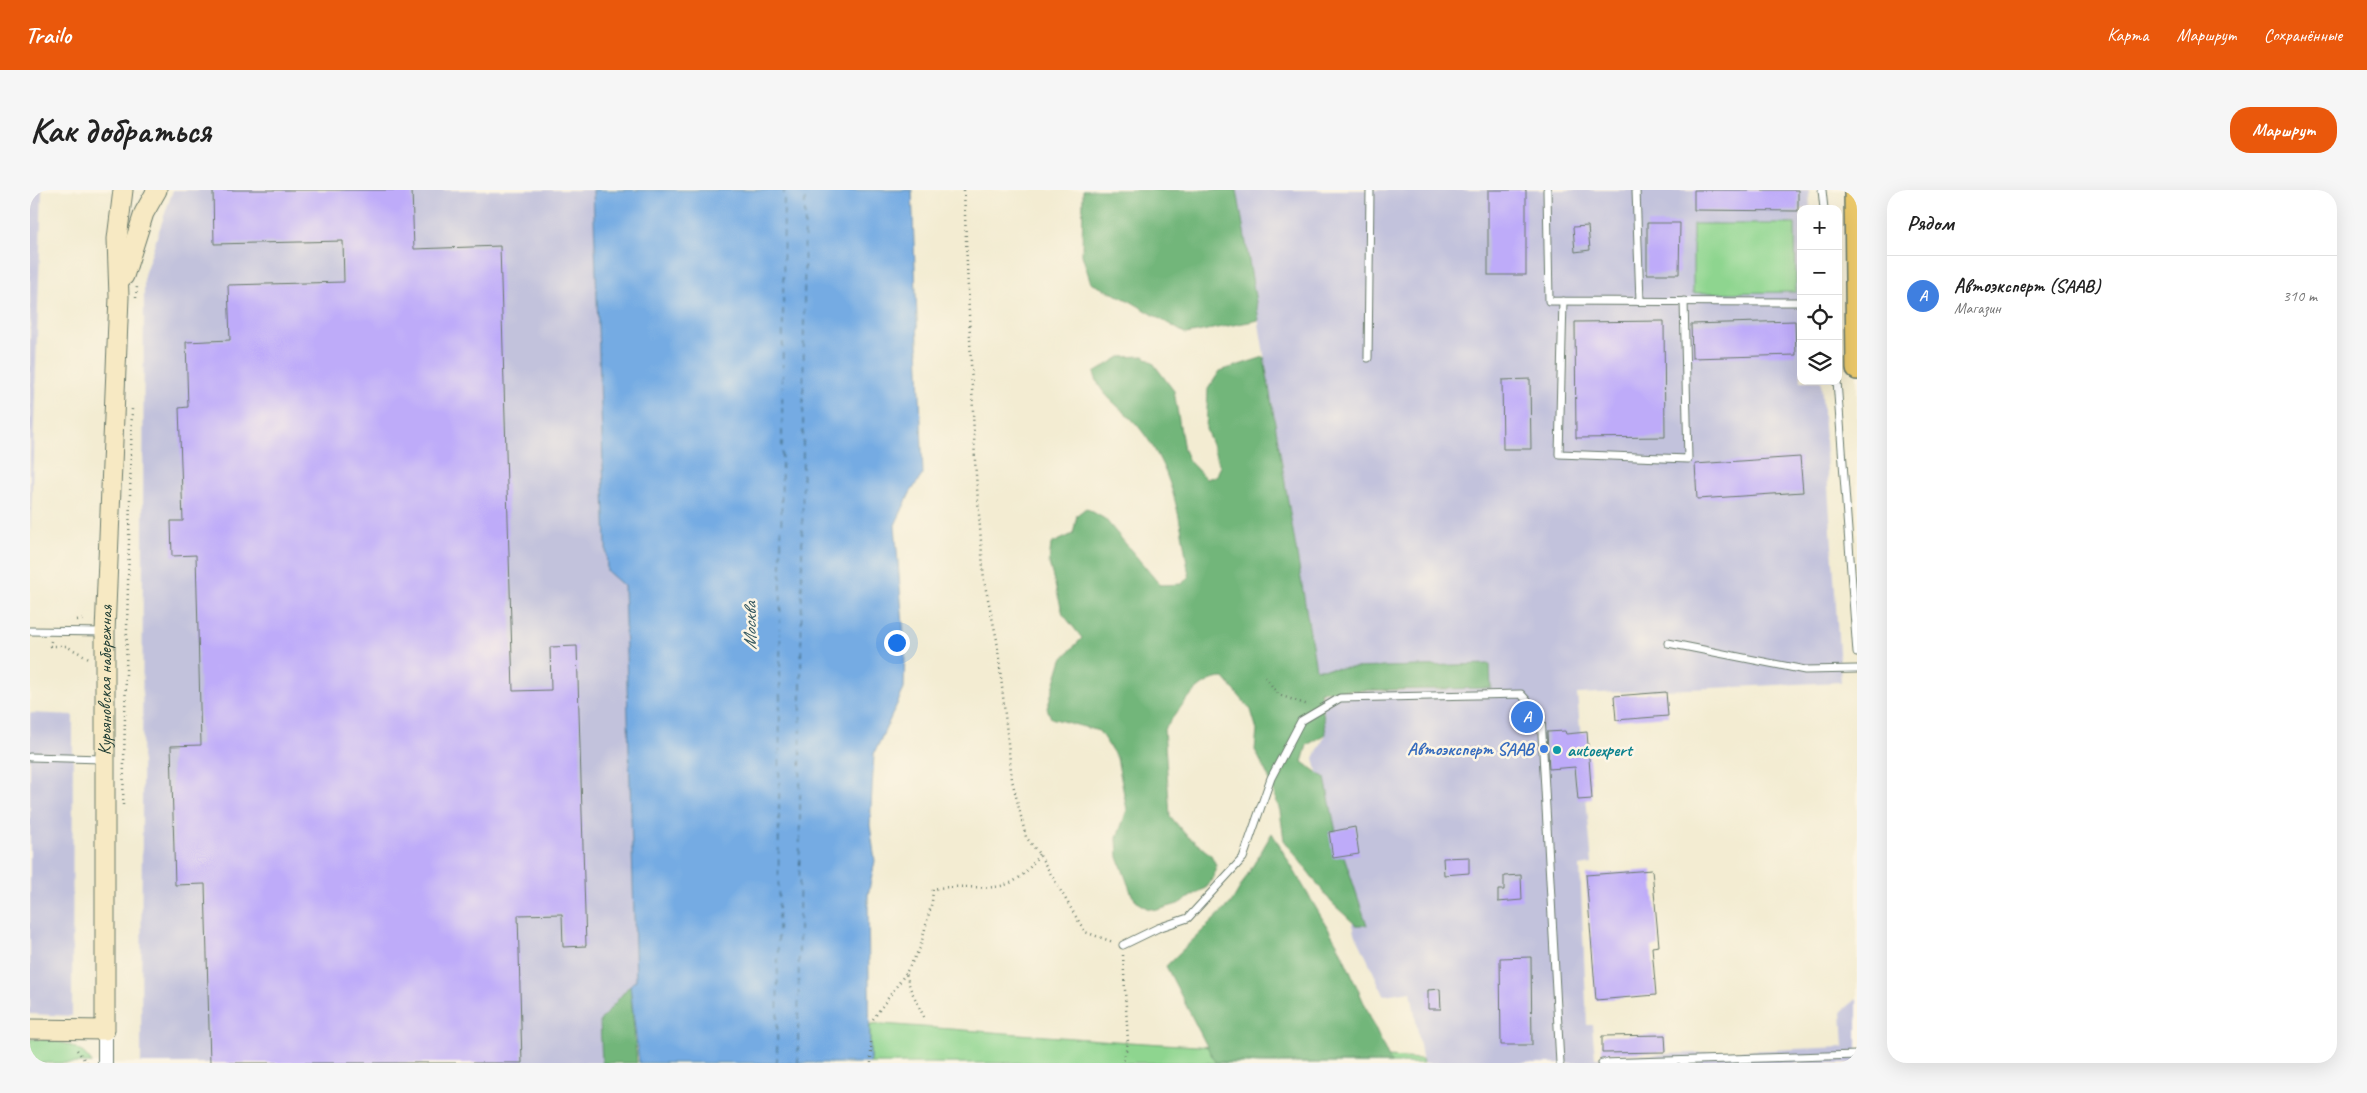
<!DOCTYPE html>
<html lang="ru">
<meta charset="utf-8">
<style>
:root{--surface:#fff;--page:#f6f6f6;--text:#222;--muted:#767676;--line:#e0e0e0;--accent:#ea580c}
body{margin:0;font-family:Caveat,sans-serif;background:var(--page);color:var(--text)}
.controls{position:absolute;right:15px;top:15px;display:grid;overflow:hidden;border-radius:10px;box-shadow:0 5px 20px #0002}
.controls button{width:45px;height:45px;display:grid;place-items:center;padding:0;border:0;border-bottom:1px solid var(--line);background:var(--surface);color:var(--text);font:25px sans-serif}
.you{position:absolute;left:866px;top:452px;width:18px;height:18px;margin:-12px;border:4px solid #fff;border-radius:50%;background:#1a73e8;box-shadow:0 0 0 8px #1a73e833}
.badge{display:grid;place-items:center;width:32px;height:32px;border-radius:50%;background:var(--accent);color:#fff;font-size:16px;font-weight:700}
.pin{position:absolute;translate:-50% -50%;border:2px solid #fff;box-shadow:0 1px 5px #0006}
.list{margin:0;padding:0;list-style:none}
h2{display:flex;justify-content:space-between;align-items:center;height:65px;margin:0;padding:0 20px;font-size:21px}
h2 small{font-size:16px;font-weight:400;color:var(--muted)}
.list li{display:grid;grid-template-columns:32px 1fr auto;gap:15px;align-items:center;box-sizing:border-box;height:80px;padding:0 20px;border-top:1px solid var(--line)}
.list b{display:block;font-size:19px;white-space:nowrap}
.list p{margin:0;font-size:16px;white-space:nowrap;color:var(--muted)}
.list em{font-size:16px;font-style:normal;color:var(--muted)}
.icon{flex:none;width:28px;height:28px;fill:none;stroke:currentColor;stroke-width:2;stroke-linecap:round;stroke-linejoin:round}
.map{position:relative;flex:none;width:1827px;height:873px;overflow:hidden;border-radius:20px}
header{display:flex;align-items:center;gap:30px;box-sizing:border-box;height:70px;padding:0 25px;background:var(--accent);color:#fff}
header strong{font-size:24px}
nav{display:flex;gap:28px;margin-inline-start:auto;font-size:18px}
.intro{display:flex;align-items:center;justify-content:space-between;box-sizing:border-box;height:120px;padding:0 30px}
h1{margin:0;font-size:35px}
.button{padding:12px 22px;border-radius:20px;background:var(--accent);color:#fff;font-size:18px;font-weight:700}
main{display:flex;gap:30px;padding:0 30px}
aside{flex:1;background:var(--surface);border-radius:20px;box-shadow:0 5px 20px #0002}
.map>svg:first-child{display:block}
</style>
<header>
<strong>Trailo</strong>
<nav><a>Карта</a><a>Маршрут</a><a>Сохранённые</a></nav>
</header>
<div class="intro"><h1>Как добраться</h1><a class="button">Маршрут</a></div>
<main>
<div class="map">
<svg width="1827" height="873" viewBox="0 0 1827 873">
<rect width="100%" height="100%" fill="#fcf5e5"/>
<filter id="ink" filterUnits="userSpaceOnUse"><feTurbulence type="fractalNoise" baseFrequency=".02" numOctaves="2"/><feDisplacementMap in="SourceGraphic" scale="10" xChannelSelector="R" yChannelSelector="G"/><feConvolveMatrix kernelMatrix="1 2 1 2 8 2 1 2 1" color-interpolation-filters="sRGB"/></filter>
<filter id="wash" filterUnits="userSpaceOnUse"><feTurbulence type="fractalNoise" baseFrequency=".0096" numOctaves="4" result="noise"/><feDisplacementMap in="SourceGraphic" scale="20" xChannelSelector="R" yChannelSelector="G"/><feGaussianBlur stdDeviation="1.12" result="paint"/><feColorMatrix in="noise" values="0 0 0 0 0 0 0 0 0 0 0 0 0 0 0 0 0 1.4 0 .05"/><feComposite in="paint" operator="in"/></filter>
<g filter="url(#wash)">
<rect width="100%" height="100%" fill="#f3ecd2"/>
<g fill="#c2c2dc">
<polygon points="0,0 12,0 0,351"/>
<polygon points="143,0 563,0 577,381 594,396 606,790 570,831 572,873 111,873 114,85"/>
<polygon points="1207,0 1779,0 1780,19 1771,19 1771,191 1791,191 1811,492 1547,504 1562,674 1550,676 1557,835 1562,835 1565,867 1814,857 1812,821 1827,809 1827,873 1393,873 1381,801 1354,805 1325,743 1284,568 1296,544 1292,503 1461,498 1460,474 1286,480"/>
<polygon points="0,523 43,525 42,826 0,824"/>
</g>
<g fill="#8ed58f" stroke="#568962">
<polygon points="1663,34 1765,34 1766,102 1663,103"/>
<polygon points="852,834 1098,852 1392,869 1393,873 840,873 840,835"/>
<path d="M0,849C22,849 50,853 62,873H0Z"/>
</g>
<g fill="#72b67a" stroke="#487a57">
<polygon points="1053,0 1207,0 1229,130 1156,144 1100,111 1061,93 1052,65"/>
<path d="M1114,166L1123,173L1144,201L1154,260L1159,271L1176,289L1187,286L1190,276L1176,239L1178,199L1190,181L1234,167L1286,479L1460,474L1461,498L1290,501L1296,544L1277,555L1272,572L1295,588L1306,642L1337,735H1326L1302,713L1254,650L1250,621L1238,586L1225,560L1227,540L1221,520L1194,488C1168,487 1149,521 1134,539L1140,626L1155,644L1181,665L1186,675L1184,687L1177,697L1148,714L1127,720L1117,718L1108,713L1102,705L1088,667L1087,648L1097,620L1087,568L1069,541L1021,528L1017,518L1032,469L1052,448L1033,424L1019,373L1021,354L1043,344L1047,325L1056,318L1075,329L1130,395L1152,394L1159,386C1151,335 1145,283 1112,241C1101,225 1083,215 1072,200C1068,195 1066,188 1064,183L1090,167Z"/>
<polygon points="1242,643 1309,757 1361,873 1185,872 1136,776 1201,713"/>
<polygon points="600,795 607,873 572,873 570,831"/>
</g>
<polygon fill="#74abe3" stroke="#4a748c" points="563,0 882,0 893,284 880,303 865,335 875,460 874,499 844,564 840,635 845,671 838,705 840,873 609,873 600,795 606,790 594,396 577,381"/>
<g fill="none" stroke-linecap="round" stroke-linejoin="round">
<g stroke="#345860" stroke-width="1" stroke-dasharray="6 5" stroke-linecap="butt">
<polyline points="747,873 754,0"/>
<polyline points="768,873 775,0"/>
</g>
</g>
<g id="blocks">
<g fill="#beabf9">
<polygon points="183,0 382,0 384,59 470,56 483,501 521,500 520,457 547,456 556,756 533,757 532,724 488,725 492,873 180,873 175,694 145,695 141,556 171,555 166,365 142,366 141,331 153,331 149,218 158,217 156,152 200,150 198,95 314,92 313,51 184,54"/>
<rect x="1458" y="0" width="38" height="85"/>
<polygon points="1664,0 1768,0 1768,21 1664,20"/>
<polygon points="1617,33 1650,33 1649,84 1617,84"/>
<polygon points="1558,36 1560,60 1545,62 1543,37"/>
<polygon points="1634,131 1635,247 1546,248 1545,132"/>
<polygon points="1765,131 1766,165 1662,168 1661,134"/>
<polygon points="1500,189 1501,259 1473,259 1472,190"/>
<polygon points="1770,267 1773,302 1667,309 1665,274"/>
<polygon points="1636,502 1638,526 1586,530 1584,506"/>
<polygon points="1535,541 1536,544 1557,542 1562,609 1548,610 1545,577 1519,579 1517,542"/>
<polygon points="1325,637 1329,664 1303,668 1299,642"/>
<polygon points="1439,667 1439,683 1414,685 1413,668"/>
<polygon points="1622,680 1629,756 1622,757 1626,805 1566,810 1556,685"/>
<polygon points="1491,685 1492,710 1468,712 1468,700 1474,700 1474,686"/>
<polygon points="1501,767 1502,855 1471,855 1470,768"/>
<polygon points="1410,799 1411,819 1398,819 1398,800"/>
<polygon points="1635,845 1636,862 1572,863 1572,846"/>
</g>
</g>
</g>
<g filter="url(#ink)">
<use href="#blocks" fill-opacity="0" stroke="#697a6b" stroke-width="1"/>
<g fill="none" stroke-linecap="round" stroke-linejoin="round">
<g stroke="#697a6b" stroke-width="9">
<g id="lane">
<polyline points="1517,0 1519,111 1767,112"/>
<polyline points="1606,0 1610,111"/>
<polyline points="1792,0 1794,19"/>
<polyline points="1533,111 1529,264 1658,269 1654,111"/>
<polyline points="1338,168 1340,0"/>
<polyline points="1807,191 1827,463"/>
<polyline points="0,441 74,442"/>
<polyline points="1638,453 1775,480 1827,479"/>
<polyline points="0,567 73,569"/>
<polyline points="1093,755 1128,738 1158,728 1213,668 1241,588 1271,531 1310,508 1491,504 1511,526 1530,873"/>
<polyline points="1572,873 1827,865"/>
</g>
</g>
<g stroke="#697a6b" stroke-width="16">
<polyline id="street" points="75,873 75,840"/>
</g>
<g stroke="#697a6b" stroke-width="21">
<g id="secondary">
<polyline points="94,86 114,23 127,0"/>
<path id="s1" d="M0,839L75,840V442L89,107L87,49L93,0"/>
</g>
</g>
<g stroke="#697a6b" stroke-width="24">
<polyline id="primary" points="1825,0 1827,179"/>
</g>
<g stroke="#697a6b" stroke-width="2.5" stroke-dasharray="1 4" stroke-linecap="butt">
<polyline points="934,0 945,271 954,391 967,450 982,590 996,647 1009,664 1055,742 1083,752"/>
<polyline points="106,108 107,96"/>
<polyline points="47,430 53,429"/>
<polyline points="21,451 20,456 36,456 59,468"/>
<polyline points="1235,487 1249,505 1278,515"/>
<polyline points="93,615 102,218"/>
<polyline points="1093,765 1098,852 1093,873"/>
<path d="M894,827L880,798L876,783L890,758L902,712L903,699C949,690 979,715 1009,664"/>
<polyline points="843,829 876,783"/>
<polyline points="47,860 57,873"/>
<polyline points="841,873 841,850"/>
</g>
<use href="#lane" stroke="#fff" stroke-width="7"/>
<use href="#street" stroke="#fff" stroke-width="14"/>
<use href="#secondary" stroke="#f7e9c3" stroke-width="19"/>
<use href="#primary" stroke="#eac769" stroke-width="21"/>
</g>
</g>
<circle fill="#3f7fe0" stroke="#fcf5e5" stroke-width="2" cx="1514" cy="559" r="5"/>
<circle fill="#0f9aa8" stroke="#fcf5e5" stroke-width="2" cx="1527" cy="560" r="5"/>
<g text-anchor="middle" dominant-baseline="central" stroke-width="5" stroke-linejoin="round" paint-order="stroke">
<g font-size="18" fill="#1f3d34" stroke="#fcf5e5">
<text stroke="none"><textPath href="#s1" startOffset="425">Курьяновская набережная</textPath></text>
</g>
<g font-size="18" font-weight="bold" fill="#366cbe" stroke="#fcf5e5" text-anchor="end">
<text x="1504" y="559">Автоэксперт SAAB</text>
</g>
<g font-size="18" font-weight="bold" fill="#0d838f" stroke="#fcf5e5" text-anchor="start">
<text x="1537" y="560">autoexpert</text>
</g>
<g font-size="19" font-style="italic" fill="#345860" stroke="#fcf5e5">
<text transform="translate(720 436) rotate(-90)">Москва</text>
</g>
</g>
</svg>
<div class="controls">
<button>+</button>
<button>−</button>
<button><svg class="icon" aria-label="locate" viewBox="0 0 24 24"><circle cx="12" cy="12" r="6"/><path d="M12 2v4M12 18v4M2 12h4M18 12h4"/></svg></button>
<button><svg class="icon" aria-label="layers" viewBox="0 0 24 24"><path d="M12 4l9 5-9 5-9-5zM3 14l9 5 9-5"/></svg></button>
</div>
<div class="you"></div>
<div class="pin badge" style="left:1497px;top:527px;background:#3f7fe0">A</div>
</div>
<aside>
<h2>Рядом<small></small></h2>
<ul class="list">
<li><span class="badge" style="background:#3f7fe0">A</span><div><b>Автоэксперт (SAAB)</b><p>Магазин</p></div><em>310 m</em></li>
</ul>
</aside>
</main>
